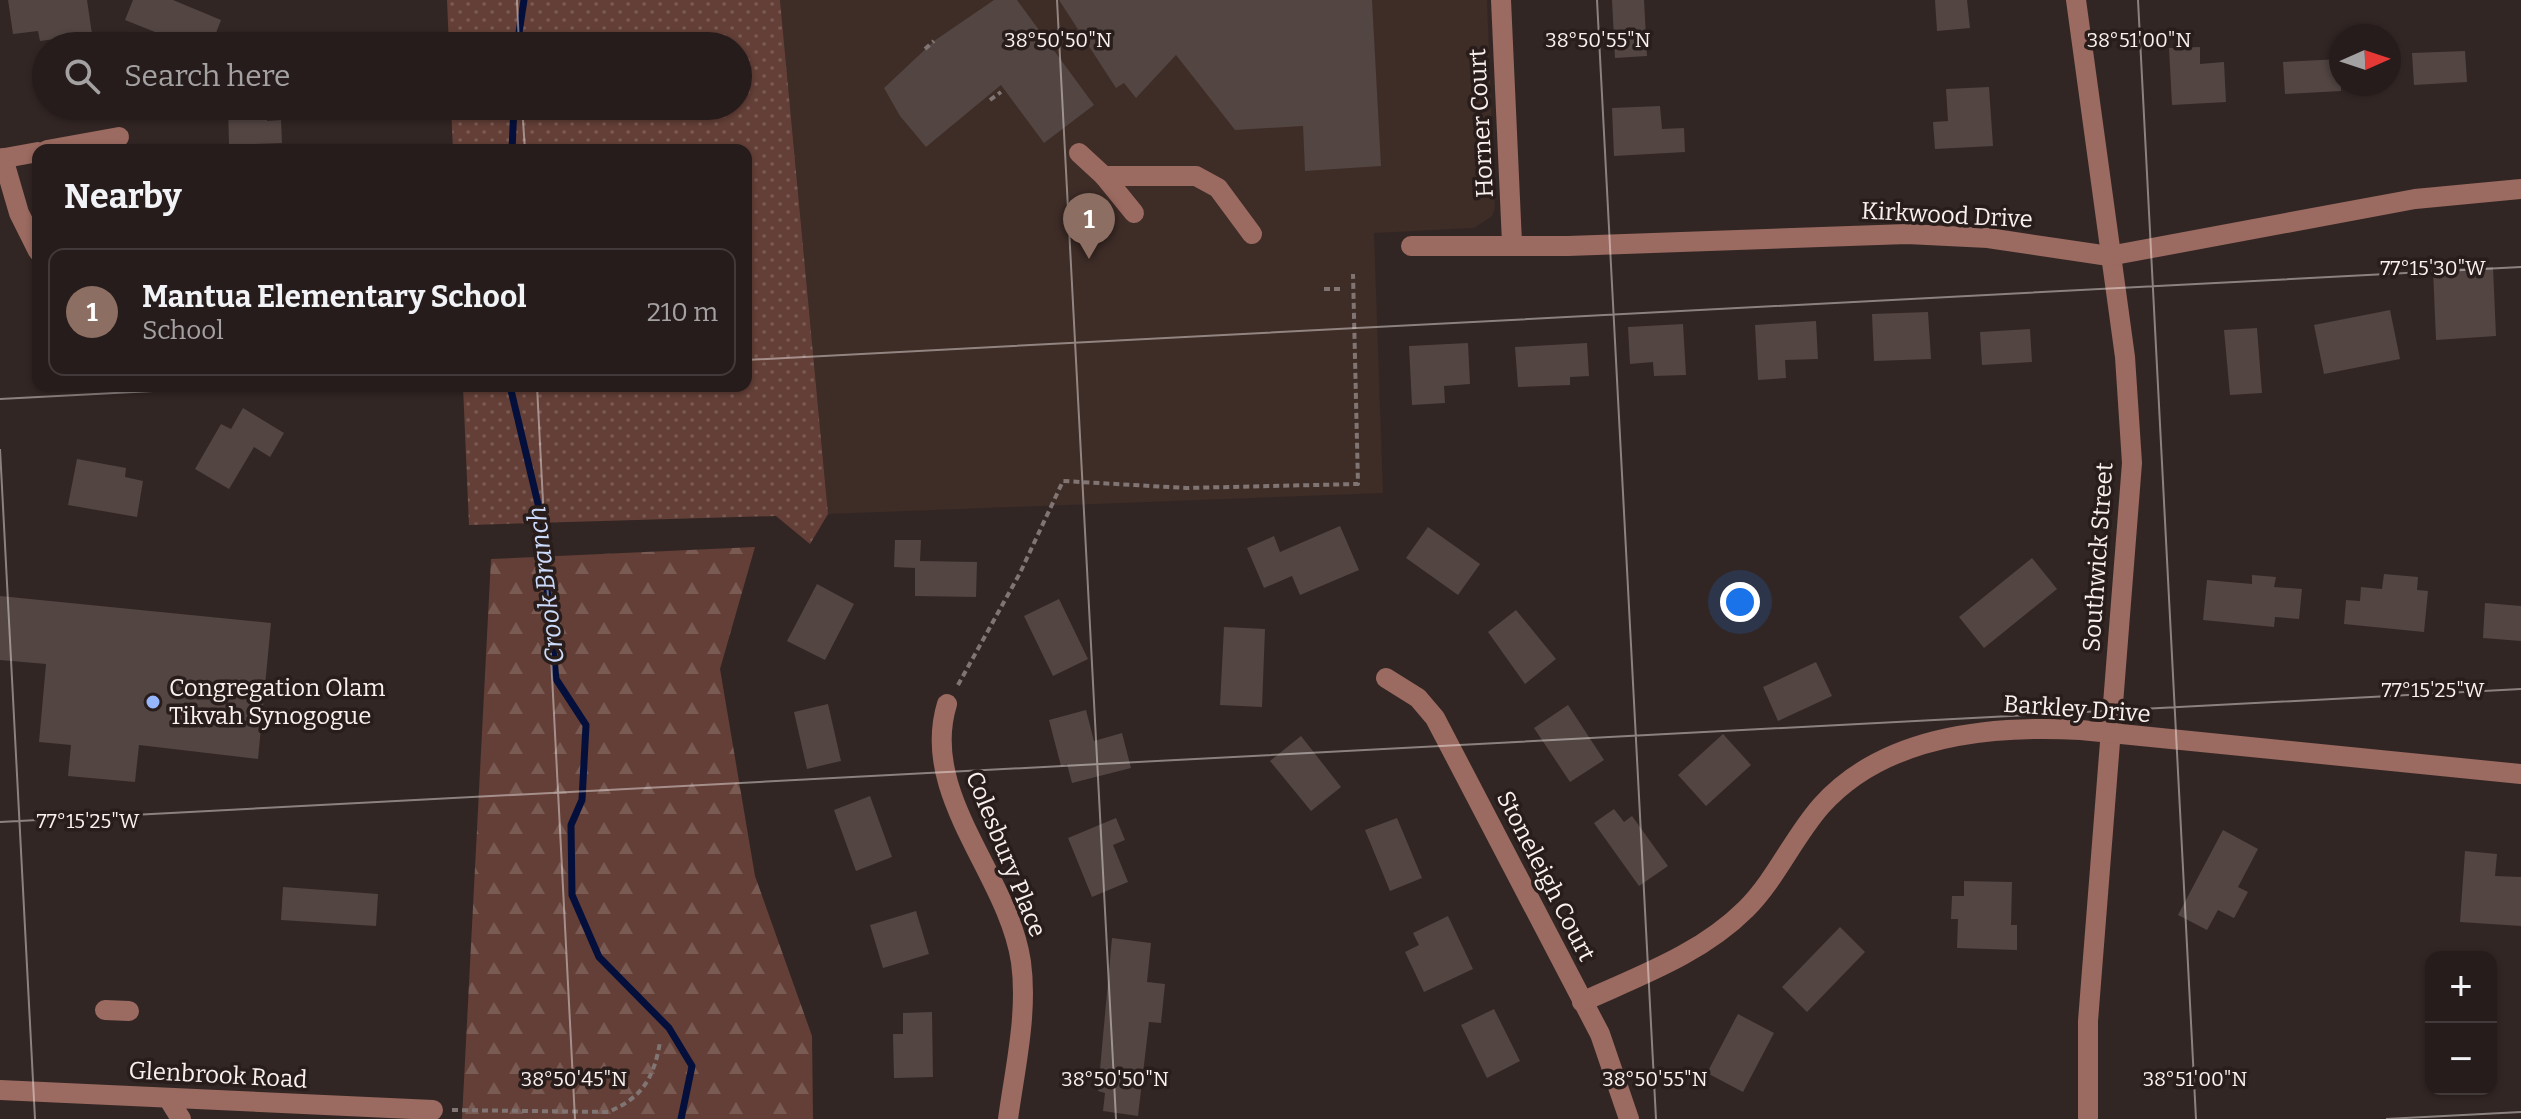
<!DOCTYPE html>
<meta charset="utf-8">
<style>
:root{--surface:#261c1b;--page:#2e2524;--text:#f1f3f6;--muted:#a4a1a3;--line:#423a3a;--accent:#96b6fd}
body{margin:0;font-family:Bitter,serif;background:var(--page);color:var(--text)}
.controls{position:absolute;right:24px;bottom:24px;display:grid;overflow:hidden;border-radius:16px;box-shadow:0 2px 6px #0004}
.controls button{width:72px;height:72px;display:grid;place-items:center;padding:0;border:0;border-bottom:2px solid var(--line);background:var(--surface);color:var(--text);font:40px sans-serif}
.compass{position:absolute;left:2329px;top:24px;width:72px;height:72px;border-radius:50%;background:var(--surface);box-shadow:0 2px 6px #0004;rotate:87deg}
.you{position:absolute;left:1740px;top:602px;width:28px;height:28px;margin:-20px;border:6px solid #fff;border-radius:50%;background:#1a73e8;box-shadow:0 0 0 12px #1a73e833}
.badge{display:grid;place-items:center;width:52px;height:52px;border-radius:50%;background:var(--accent);color:#fff;font-size:26px;font-weight:700}
.pin{position:absolute;translate:-50% -66px;filter:drop-shadow(0 2px 4px #0008)}
.pin::after{content:'';position:absolute;top:42px;width:28px;height:24px;background:inherit;clip-path:polygon(0 0,100% 0,50% 100%)}
.list{margin:0;padding:0;list-style:none}
h2{display:flex;justify-content:space-between;align-items:center;height:104px;margin:0;padding:0 32px;font-size:34px}
h2 small{font-size:26px;font-weight:400;color:var(--muted)}
.list li{display:grid;grid-template-columns:52px 1fr auto;gap:24px;align-items:center;box-sizing:border-box;height:128px;margin:0 16px 16px;padding:0 16px;border:2px solid var(--line);border-radius:16px}
.list b{display:block;font-size:30px;white-space:nowrap}
.list p{margin:0;font-size:26px;white-space:nowrap;color:var(--muted)}
.list em{font-size:26px;font-style:normal;color:var(--muted)}
.icon{flex:none;width:44px;height:44px;fill:none;stroke:currentColor;stroke-width:2;stroke-linecap:round;stroke-linejoin:round}
.map{position:relative;flex:none;width:2521px;height:1119px;overflow:hidden}
.search{position:absolute;background:var(--surface);box-shadow:0 2px 6px #0004;left:32px;top:32px;width:720px;height:88px;display:flex;align-items:center;gap:20px;box-sizing:border-box;padding:0 28px;border-radius:44px;color:var(--muted);font-size:30px}
.panel{position:absolute;background:var(--surface);box-shadow:0 2px 6px #0004;left:32px;top:144px;width:720px;height:248px;border-radius:16px}
.map>svg:first-child{display:block}
</style>
<div class="map">
<svg width="2521" height="1119" viewBox="0 0 2521 1119">
<defs>
<pattern id="grass-dots" width="8" height="8" patternUnits="userSpaceOnUse" patternTransform="scale(2)"><rect width="8" height="8" fill="#633f37"/><path d="M2 2h.1M6 6h.1" fill="none" stroke="#7a5b54" stroke-width="1.8" stroke-linecap="round"/></pattern>
<pattern id="forest-firs" width="22" height="20" patternUnits="userSpaceOnUse" patternTransform="scale(2)"><rect width="22" height="20" fill="#633f37"/><path d="M5 1l3.5 6h-7zM16 11l3.5 6h-7z" fill="#7a5b54"/></pattern>
</defs>
<rect width="100%" height="100%" fill="#322624"/>
<polygon fill="#3e2c27" points="780,0 1487,0 1495,208 1492,216 1474,228 1374,233 1383,493 828,514"/>
<polygon fill="url(#grass-dots)" points="447,0 780,0 828,514 810,544 776,516 469,525 463,386 746,386 746,150 453,150 451,106 738,106 738,46 449,46"/>
<polygon fill="url(#forest-firs)" points="755,547 720,669 755,876 812,1036 813,1119 462,1119 491,559"/>
<g fill="none" stroke-linecap="round" stroke-linejoin="round">
<g stroke="#04103b" stroke-width="7">
<polyline points="517,46 524,0"/>
<polyline points="512,150 514,106"/>
<polyline points="510,386 539,508 556,679 586,725 582,800 571,825 572,895 599,957 669,1028 692,1066 681,1119"/>
</g>
</g>
<g fill="#524542">
<polygon points="8,0 87,0 92,34 40,41 38,31 13,34"/>
<polygon points="133,0 173,0 221,20 211,46 190,46 125,20"/>
<polygon points="994,0 1017,0 1094,105 1044,143 1001,85 926,147 900,116 884,88 934,41"/>
<polygon points="1059,0 1372,0 1381,166 1305,171 1303,126 1235,130 1176,55 1136,98 1124,83 1116,88"/>
<polygon points="1612,0 1644,0 1647,56 1615,58"/>
<polygon points="1935,0 1967,0 1970,28 1937,31"/>
<polygon points="2200,47 2200,64 2224,62 2226,102 2172,105 2169,48"/>
<polygon points="2465,51 2467,82 2414,85 2412,53"/>
<polygon points="2341,59 2341,91 2285,94 2283,62"/>
<polygon points="1989,87 1993,146 1935,149 1933,122 1948,121 1946,89"/>
<polygon points="228,106 266,106 267,121 281,120 282,143 229,145"/>
<polygon points="1660,106 1662,129 1684,128 1685,152 1614,156 1612,108"/>
<polygon points="2493,267 2496,336 2436,340 2433,269"/>
<polygon points="2390,310 2400,359 2324,374 2314,325"/>
<polygon points="1928,312 1931,359 1874,361 1872,314"/>
<polygon points="1816,321 1818,359 1785,360 1786,378 1758,380 1755,325"/>
<polygon points="1683,324 1686,375 1654,376 1653,362 1630,364 1628,327"/>
<polygon points="2257,328 2262,393 2230,395 2224,330"/>
<polygon points="2030,329 2032,362 1982,365 1980,332"/>
<polygon points="1468,343 1470,384 1444,386 1445,403 1412,405 1409,346"/>
<polygon points="1587,343 1589,376 1570,377 1570,385 1518,387 1515,347"/>
<polygon points="243,408 284,433 270,457 254,447 229,489 195,469 221,424 231,429"/>
<polygon points="77,459 126,468 125,477 143,481 137,517 68,505"/>
<polygon points="1340,526 1359,570 1300,595 1292,576 1264,588 1247,548 1274,536 1280,552"/>
<polygon points="1428,527 1480,564 1458,595 1406,558"/>
<polygon points="895,540 921,540 920,561 977,562 976,597 915,596 915,568 894,567"/>
<polygon points="2032,558 2057,589 1984,648 1959,617"/>
<polygon points="2384,574 2418,577 2417,590 2428,591 2424,632 2344,624 2346,600 2360,601 2361,587 2382,589"/>
<polygon points="2252,575 2276,577 2274,587 2302,589 2299,619 2275,617 2274,627 2203,620 2207,580 2252,584"/>
<polygon points="817,584 854,604 825,660 787,641"/>
<polygon points="0,596 271,623 258,759 139,745 135,782 68,776 71,745 39,742 46,664 0,660"/>
<polygon points="1059,599 1088,659 1053,676 1024,616"/>
<polygon points="2485,603 2521,606 2521,641 2483,638"/>
<polygon points="1516,610 1556,659 1525,684 1488,632"/>
<polygon points="1224,627 1265,629 1262,707 1220,705"/>
<polygon points="1816,662 1832,696 1778,721 1763,687"/>
<polygon points="828,704 841,761 807,769 794,712"/>
<polygon points="1568,705 1604,760 1570,782 1534,728"/>
<polygon points="1086,710 1094,741 1122,733 1131,768 1072,783 1067,764 1061,766 1049,720"/>
<polygon points="1723,734 1751,765 1706,806 1678,775"/>
<polygon points="1301,736 1341,787 1311,811 1270,761"/>
<polygon points="870,796 892,857 856,871 834,810"/>
<polygon points="1614,809 1624,822 1632,816 1668,866 1639,886 1594,823"/>
<polygon points="1116,818 1125,840 1113,845 1128,882 1092,897 1068,838"/>
<polygon points="1397,818 1422,878 1390,891 1365,830"/>
<polygon points="2223,830 2258,849 2238,887 2248,892 2234,918 2218,910 2207,930 2178,915"/>
<polygon points="2465,851 2497,854 2495,876 2521,877 2521,926 2460,922"/>
<polygon points="1964,881 2012,882 2011,925 2017,925 2017,950 1957,948 1958,919 1951,919 1952,896 1964,896"/>
<polygon points="283,887 378,894 376,926 281,920"/>
<polygon points="916,911 929,954 883,968 870,925"/>
<polygon points="1448,916 1473,969 1424,992 1405,952 1419,945 1413,933"/>
<polygon points="1840,927 1865,952 1807,1012 1782,987"/>
<polygon points="1112,938 1151,943 1147,982 1165,984 1161,1023 1149,1022 1138,1116 1103,1111 1105,1093 1098,1091"/>
<polygon points="1494,1009 1520,1061 1487,1078 1461,1025"/>
<polygon points="932,1012 933,1077 894,1078 893,1034 903,1034 903,1013"/>
<polygon points="1738,1014 1774,1033 1743,1092 1707,1073"/>
</g>
<g fill="none" stroke-linecap="round" stroke-linejoin="round">
<g stroke="#807573" stroke-width="4" stroke-dasharray="6 4" stroke-linecap="butt">
<polyline points="925,49 934,41"/>
<polyline points="990,100 1001,92"/>
<polyline points="1324,289 1342,289"/>
<polyline points="958,685 1020,573 1063,481 1186,488 1358,484 1353,274"/>
<path d="M452,1110L608,1112C642,1098 654,1078 660,1042"/>
</g>
<g stroke="#9b6a60" stroke-width="20">
<polyline points="1501,0 1512,243"/>
<polyline points="2076,0 2125,357 2132,463 2088,1021 2088,1119"/>
<polyline points="47,150 119,137"/>
<polyline points="1079,153 1104,176 1196,176 1218,188 1252,234"/>
<polyline points="3,158 19,213 38,251"/>
<polyline points="0,159 38,152"/>
<polyline points="1104,176 1134,213"/>
<polyline points="1411,246 1568,246 1907,234 1988,238 2109,256 2415,199 2521,189"/>
<polyline points="1386,678 1418,698 1435,718 1600,1034 1629,1119"/>
<path d="M947,704C919,795 1008,874 1021,962C1028,1013 1015,1068 1008,1119"/>
<path d="M1582,1002C1639,976 1701,954 1746,909C1776,879 1793,838 1821,806C1885,734 1992,725 2081,730L2521,774"/>
<polyline points="105,1010 129,1011"/>
<polyline points="0,1090 433,1110"/>
<polyline points="168,1098 181,1119"/>
</g>
</g>
<path fill="none" stroke="#f9f1ef" stroke-width="2" stroke-opacity="0.45" d="M517,0L519,46M1057,0L1116,1119M1597,0L1656,1119M2138,0L2196,1119M522,106L525,150M746,360L2521,267M537,386L575,1119M0,399L249,386M0,449L35,1119M0,822L2521,689M2386,1119L2521,1112"/>
<circle fill="#96b6fd" stroke="#281d1a" stroke-width="3" cx="153" cy="702" r="8"/>
<g text-anchor="middle" dominant-baseline="central" stroke-width="7" stroke-linejoin="round" paint-order="stroke">
<g font-size="24" fill="#f9f1ef" stroke="#281d1a">
<text transform="translate(1481 123) rotate(-93)">Horner Court</text>
<text transform="translate(1947 215) rotate(3)">Kirkwood Drive</text>
<text transform="translate(2098 557) rotate(-86)">Southwick Street</text>
<text transform="translate(2077 709) rotate(4)">Barkley Drive</text>
<text transform="translate(1006 854) rotate(68)">Colesbury Place</text>
<text transform="translate(1546 876) rotate(63)">Stoneleigh Court</text>
<text transform="translate(218 1075) rotate(3)">Glenbrook Road</text>
</g>
<g font-size="24" fill="#f9f1ef" stroke="#281d1a" text-anchor="start">
<text x="169" y="688">Congregation Olam<tspan x="169" dy="28">Tikvah Synogogue</tspan></text>
</g>
<g font-size="26" font-style="italic" fill="#ccdbfb" stroke="#281d1a">
<text transform="translate(546 585) rotate(-97)">Crook Branch</text>
</g>
</g>
<g font-size="20" text-anchor="middle" fill="#f9f1ef" stroke="#281d1a" stroke-width="7" stroke-linejoin="round" paint-order="stroke">
<text x="1058" y="47">38°50'50"N</text>
<text x="1598" y="47">38°50'55"N</text>
<text x="2139" y="47">38°51'00"N</text>
<text x="2433" y="275">77°15'30"W</text>
<text x="2433" y="697">77°15'25"W</text>
<text x="88" y="828">77°15'25"W</text>
<text x="574" y="1086">38°50'45"N</text>
<text x="1115" y="1086">38°50'50"N</text>
<text x="1655" y="1086">38°50'55"N</text>
<text x="2195" y="1086">38°51'00"N</text>
</g>
</svg>
<div class="controls">
<button>+</button>
<button>−</button>
</div>
<svg class="compass" viewBox="-18 -18 36 36"><path d="M0-13l5 13h-10z" fill="#e53935"/><path d="M0 13l5-13h-10z" fill="#a4a1a3"/></svg>
<div class="you"></div>
<div class="pin badge" style="left:1089px;top:259px;background:#8d6e63">1</div>
<div class="search"><svg class="icon" aria-label="search" viewBox="0 0 24 24"><circle cx="10" cy="10" r="6"/><path d="M15 15l6 6"/></svg>Search here</div>
<section class="panel">
<h2>Nearby<small></small></h2>
<ul class="list">
<li><span class="badge" style="background:#8d6e63">1</span><div><b>Mantua Elementary School</b><p>School</p></div><em>210 m</em></li>
</ul>
</section>
</div>
